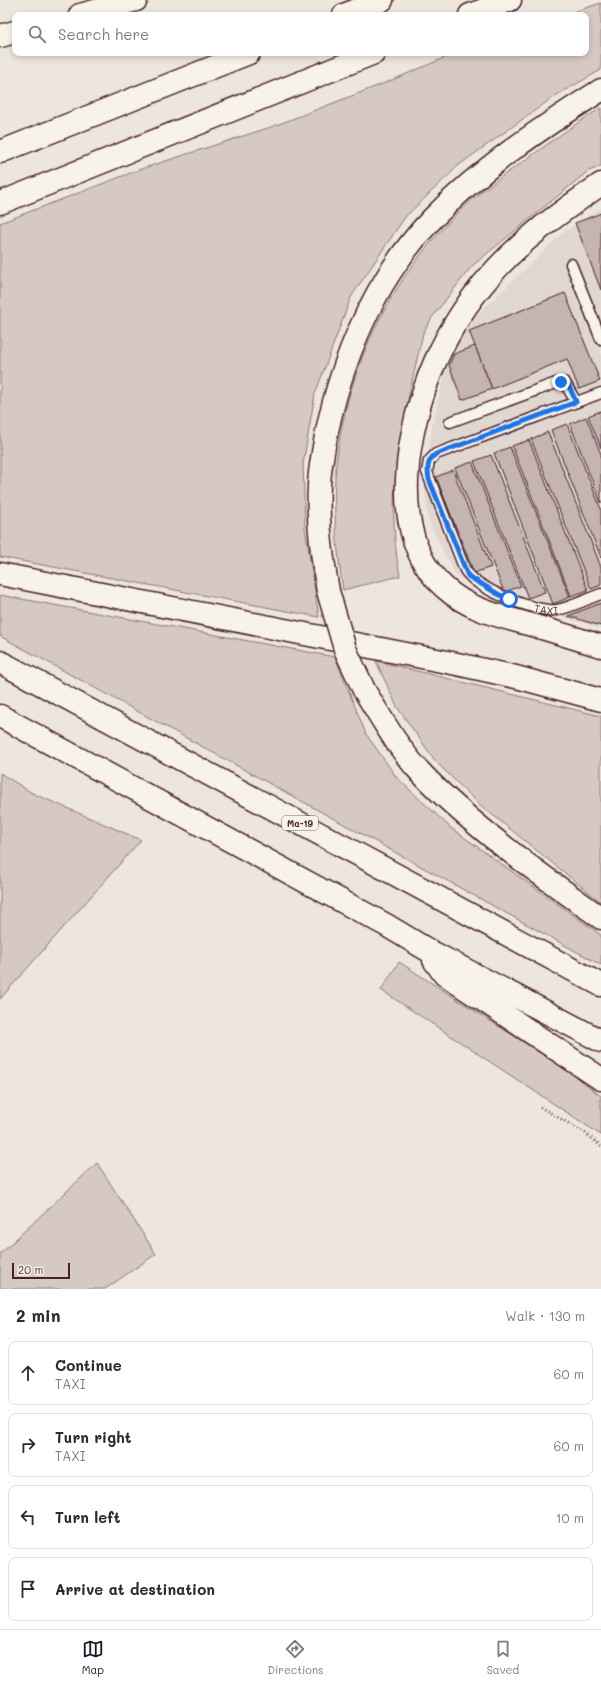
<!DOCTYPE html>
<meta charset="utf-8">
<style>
:root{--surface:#fff;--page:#f2f2f3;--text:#2b2b33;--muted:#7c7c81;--line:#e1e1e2;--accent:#111827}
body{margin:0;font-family:Mali,sans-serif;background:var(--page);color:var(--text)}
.scale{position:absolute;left:12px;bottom:10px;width:58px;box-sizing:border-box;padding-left:4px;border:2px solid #4a1f2b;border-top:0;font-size:11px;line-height:14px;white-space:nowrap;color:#4a1f2b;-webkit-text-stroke:3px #f7f3e8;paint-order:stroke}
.stop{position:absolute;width:12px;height:12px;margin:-9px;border:3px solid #1a73e8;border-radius:50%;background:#fff}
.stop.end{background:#1a73e8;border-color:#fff;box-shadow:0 1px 4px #0008}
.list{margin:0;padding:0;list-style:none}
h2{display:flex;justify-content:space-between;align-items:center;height:52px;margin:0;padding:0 16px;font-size:17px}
h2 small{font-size:13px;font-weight:400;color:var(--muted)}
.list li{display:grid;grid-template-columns:26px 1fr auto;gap:12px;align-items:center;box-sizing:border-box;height:64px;margin:0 8px 8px;padding:0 8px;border:1px solid var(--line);border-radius:8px}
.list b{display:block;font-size:15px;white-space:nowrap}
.list p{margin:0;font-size:13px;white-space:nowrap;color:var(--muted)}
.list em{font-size:13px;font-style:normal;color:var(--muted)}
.icon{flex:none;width:22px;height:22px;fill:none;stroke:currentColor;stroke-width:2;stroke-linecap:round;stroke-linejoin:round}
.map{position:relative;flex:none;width:601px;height:1289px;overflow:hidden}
.search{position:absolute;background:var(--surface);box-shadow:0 2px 6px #0003;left:12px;right:12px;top:12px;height:44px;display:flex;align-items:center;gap:10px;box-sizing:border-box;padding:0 14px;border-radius:8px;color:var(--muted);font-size:15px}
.sheet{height:340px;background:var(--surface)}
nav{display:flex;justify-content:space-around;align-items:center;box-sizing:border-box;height:56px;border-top:1px solid var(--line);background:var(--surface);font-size:11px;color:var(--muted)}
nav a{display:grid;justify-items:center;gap:2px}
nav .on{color:var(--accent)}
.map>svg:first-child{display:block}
</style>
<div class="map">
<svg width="601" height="1289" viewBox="0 0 601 1289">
<rect width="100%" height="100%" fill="#ece6dd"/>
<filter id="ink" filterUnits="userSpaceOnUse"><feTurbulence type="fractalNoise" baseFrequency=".025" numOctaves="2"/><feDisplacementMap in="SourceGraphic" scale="8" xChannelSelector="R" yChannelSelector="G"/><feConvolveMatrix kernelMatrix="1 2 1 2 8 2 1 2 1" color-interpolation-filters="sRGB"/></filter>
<g filter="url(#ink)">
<polygon fill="#e0d7d0" points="601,208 601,629 560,616 455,574 428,520 425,488 432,425 454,337 564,232"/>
<g fill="#d5c9c2" stroke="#907476">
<polygon points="601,3 601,70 555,96 459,165 405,217 351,297 315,394 303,464 305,528 319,617 0,557 0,223 141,169 274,126 385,83 456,53 586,53 586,15 564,15"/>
<path d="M601,108V166L587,172L472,266L433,316L423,333C405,413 383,494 400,576L343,590C337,549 332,506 336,464C347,365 392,275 464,207C485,187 510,171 534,154C556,138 578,122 601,108Z"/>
<polygon points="0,595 335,657 366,734 397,778 451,828 601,935 601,965 0,636"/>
<polygon points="376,661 601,716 601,902 479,804 436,762 397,707"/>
<polygon points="0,773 32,793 141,840 0,999"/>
<polygon points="399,962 568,1071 601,1096 601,1135 381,990"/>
<polygon points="97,1163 156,1254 105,1289 0,1289 0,1254"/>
</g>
<g fill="#c4b5b0" stroke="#4a1f2b">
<polygon points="601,213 601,290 575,223"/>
<polygon points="565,293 600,381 579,389 567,359 492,389 469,331"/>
<polygon points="475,346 492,389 462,400 449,365 454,354"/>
<polygon points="601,411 601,448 588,416"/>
<polygon points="586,417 601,454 601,503 570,424"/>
<polygon points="567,424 601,509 601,558 551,430"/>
<polygon points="548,432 601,567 601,585 591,589 531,439"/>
<polygon points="529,440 588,590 571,596 512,446"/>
<polygon points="510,447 570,597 553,604 494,453"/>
<polygon points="491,455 545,592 528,598 474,461"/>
<polygon points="472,462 521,586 504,592 455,468"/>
<polygon points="453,470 491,567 474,573 436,477"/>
<polygon points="601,603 601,626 568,616"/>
</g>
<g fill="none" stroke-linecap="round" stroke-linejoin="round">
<g stroke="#4a1f2b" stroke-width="13">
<g id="lane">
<polyline points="571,264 601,339"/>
<path id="s1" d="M601,393L436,454L429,461L427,472L465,570C476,589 536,613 557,610C572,607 587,599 601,594"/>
<polyline points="450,422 556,383 565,383 576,402"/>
</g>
</g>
<g stroke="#4a1f2b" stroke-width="25">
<path id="secondary" d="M601,184C562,211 521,240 490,276C467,302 449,331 435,362C407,426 385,536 445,588C468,609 499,616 528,624C553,631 577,639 601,646"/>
</g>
<g stroke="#4a1f2b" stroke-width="25">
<g id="highway">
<polyline points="80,15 136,0"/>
<polyline points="344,15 382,0"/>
<polyline points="470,15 510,0"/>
<polyline points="0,36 15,32"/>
<polyline points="0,152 249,53"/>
<polyline points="0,203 374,53"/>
<polyline points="0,574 457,664 516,677 601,700"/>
<path d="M328,591C321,551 315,506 321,465C334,376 369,285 432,219C482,167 541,128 601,90"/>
<polyline points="0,662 601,985"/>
<path d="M364,690C382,719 399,750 423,775C474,828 541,875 601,918"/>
<polyline points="0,716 386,925 426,949 601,1041"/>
<polyline points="434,960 444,974 601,1079"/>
</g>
</g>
<polyline stroke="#4a1f2b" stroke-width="2.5" stroke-dasharray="1 3" stroke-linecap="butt" points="540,1107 584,1132 601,1146"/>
<use href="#lane" stroke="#f7f3e8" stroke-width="10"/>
<use href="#secondary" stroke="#f7f3e8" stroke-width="22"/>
<use href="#highway" stroke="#f7f3e8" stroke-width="22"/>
<g stroke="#4a1f2b" stroke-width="25" stroke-linecap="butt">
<polyline id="highway-bridge" points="328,591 345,649 364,690"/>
</g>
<use href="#highway-bridge" stroke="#f7f3e8" stroke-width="22"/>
</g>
</g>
<g fill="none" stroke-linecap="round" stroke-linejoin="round" filter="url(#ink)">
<path stroke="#1a73e8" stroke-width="5" d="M509,599L498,594L468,576L429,479C427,469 427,460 436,454L576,402L569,386L561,382"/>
</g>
<g text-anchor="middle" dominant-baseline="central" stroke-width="4" stroke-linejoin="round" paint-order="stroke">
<rect fill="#f7f3e8" stroke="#7e5f64" stroke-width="1" x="282" y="816" width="36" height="14" rx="3"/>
<g font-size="9" font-weight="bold" fill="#4a1f2b">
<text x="300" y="823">Ma-19</text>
</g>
<g font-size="10" fill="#4a1f2b" stroke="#f7f3e8">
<text stroke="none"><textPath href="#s1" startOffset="394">TAXI</textPath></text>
</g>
</g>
</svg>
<div class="scale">20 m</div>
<div class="stop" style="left:509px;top:599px"></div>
<div class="stop end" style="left:561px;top:382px"></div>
<div class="search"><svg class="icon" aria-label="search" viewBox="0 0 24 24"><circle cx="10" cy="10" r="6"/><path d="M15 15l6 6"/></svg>Search here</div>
</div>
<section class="sheet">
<h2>2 min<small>Walk · 130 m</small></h2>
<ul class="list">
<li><svg class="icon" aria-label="ahead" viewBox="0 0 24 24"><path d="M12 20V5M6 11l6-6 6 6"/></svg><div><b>Continue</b><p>TAXI</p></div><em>60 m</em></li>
<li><svg class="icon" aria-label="right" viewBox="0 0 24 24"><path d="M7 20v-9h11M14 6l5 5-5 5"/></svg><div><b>Turn right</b><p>TAXI</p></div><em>60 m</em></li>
<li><svg class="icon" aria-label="left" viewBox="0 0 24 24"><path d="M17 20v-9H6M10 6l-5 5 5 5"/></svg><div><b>Turn left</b></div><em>10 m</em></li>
<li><svg class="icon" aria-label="arrive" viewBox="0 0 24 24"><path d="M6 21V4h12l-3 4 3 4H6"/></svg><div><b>Arrive at destination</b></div></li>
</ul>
</section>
<nav>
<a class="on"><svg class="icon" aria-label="map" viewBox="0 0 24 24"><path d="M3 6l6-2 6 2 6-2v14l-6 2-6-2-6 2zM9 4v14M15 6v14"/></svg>Map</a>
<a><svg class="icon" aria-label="directions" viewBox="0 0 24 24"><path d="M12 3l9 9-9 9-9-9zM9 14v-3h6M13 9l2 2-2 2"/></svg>Directions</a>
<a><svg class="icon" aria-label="saved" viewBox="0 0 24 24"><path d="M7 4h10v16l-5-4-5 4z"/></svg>Saved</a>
</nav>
